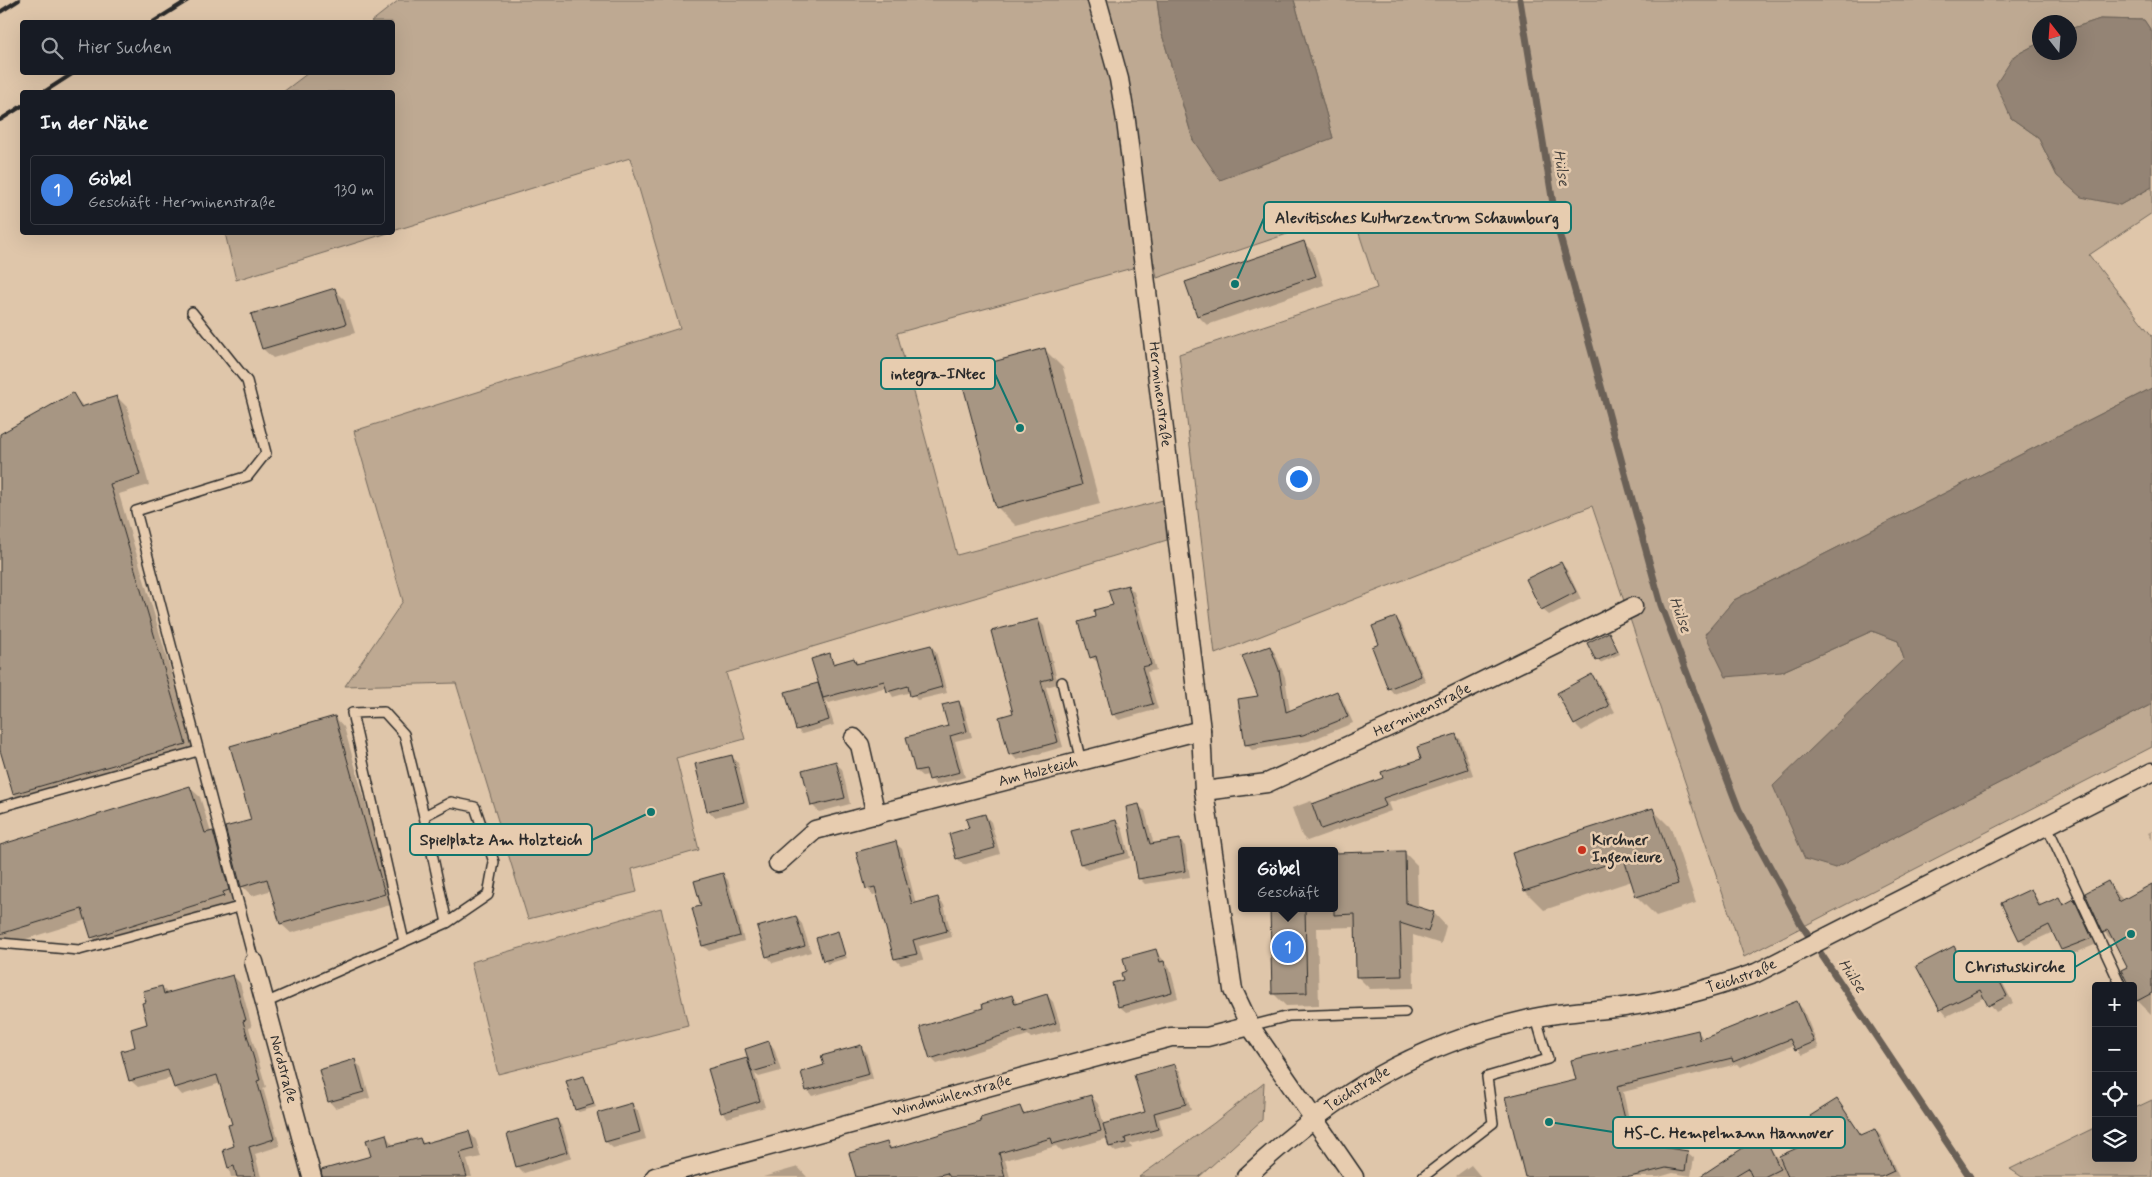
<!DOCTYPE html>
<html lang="de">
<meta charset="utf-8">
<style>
:root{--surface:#171b24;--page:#242831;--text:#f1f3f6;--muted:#9ea1a6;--line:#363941;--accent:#db2777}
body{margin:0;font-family:Mynerve,sans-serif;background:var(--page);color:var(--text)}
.controls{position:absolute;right:15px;bottom:15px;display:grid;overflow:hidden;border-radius:5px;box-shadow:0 5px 20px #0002}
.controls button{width:45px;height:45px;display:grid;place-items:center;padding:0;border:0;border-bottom:1px solid var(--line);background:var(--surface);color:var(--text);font:25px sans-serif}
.compass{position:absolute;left:2032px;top:15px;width:45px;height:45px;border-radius:50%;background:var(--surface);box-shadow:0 5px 20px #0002;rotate:343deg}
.you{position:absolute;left:1298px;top:478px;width:18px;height:18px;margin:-12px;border:4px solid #fff;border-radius:50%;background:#1a73e8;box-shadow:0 0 0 8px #1a73e833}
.badge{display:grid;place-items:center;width:32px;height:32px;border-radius:50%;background:var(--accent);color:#fff;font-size:16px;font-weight:700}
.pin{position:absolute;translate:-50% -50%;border:2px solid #fff;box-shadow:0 1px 5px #0006}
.popup{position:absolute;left:1238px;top:847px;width:100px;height:65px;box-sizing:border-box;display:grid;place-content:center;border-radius:5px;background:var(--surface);filter:drop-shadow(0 1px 4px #0005);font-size:16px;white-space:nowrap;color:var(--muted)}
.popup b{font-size:19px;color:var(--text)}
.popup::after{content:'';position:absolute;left:50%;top:100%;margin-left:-10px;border:10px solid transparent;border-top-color:var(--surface)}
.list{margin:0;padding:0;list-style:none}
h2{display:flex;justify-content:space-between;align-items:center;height:65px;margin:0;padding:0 20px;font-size:21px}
h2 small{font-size:16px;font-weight:400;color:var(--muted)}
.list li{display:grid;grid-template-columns:32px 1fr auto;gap:15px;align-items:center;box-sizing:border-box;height:70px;margin:0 10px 10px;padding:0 10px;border:1px solid var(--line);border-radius:5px}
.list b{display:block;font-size:19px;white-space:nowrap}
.list p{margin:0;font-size:16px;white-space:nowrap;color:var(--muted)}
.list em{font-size:16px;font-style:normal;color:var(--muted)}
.icon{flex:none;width:28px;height:28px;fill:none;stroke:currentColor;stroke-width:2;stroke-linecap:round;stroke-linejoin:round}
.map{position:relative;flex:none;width:2152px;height:1177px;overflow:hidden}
.search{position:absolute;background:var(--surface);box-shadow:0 5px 20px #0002;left:20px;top:20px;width:375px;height:55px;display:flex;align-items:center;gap:12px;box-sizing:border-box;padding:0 18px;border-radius:5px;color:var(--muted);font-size:19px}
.panel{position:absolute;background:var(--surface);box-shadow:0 5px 20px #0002;left:20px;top:90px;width:375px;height:145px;border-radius:5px}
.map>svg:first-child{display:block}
</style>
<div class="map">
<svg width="2152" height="1177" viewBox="0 0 2152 1177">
<rect width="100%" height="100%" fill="#dfc6aa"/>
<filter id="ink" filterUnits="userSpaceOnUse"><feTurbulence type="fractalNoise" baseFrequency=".02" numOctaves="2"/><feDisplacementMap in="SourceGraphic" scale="10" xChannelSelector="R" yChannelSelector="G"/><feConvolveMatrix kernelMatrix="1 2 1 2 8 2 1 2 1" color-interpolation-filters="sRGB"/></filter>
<g filter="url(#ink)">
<g fill="#bea992" stroke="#746a5e">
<polygon points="399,0 1157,0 1161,31 1193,140 1333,138 1294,0 2152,0 2152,32 2144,20 2100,19 2070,29 2070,22 2040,22 2039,43 2014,56 2011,118 2038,137 2057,176 2120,205 2152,187 2152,213 2089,255 2152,336 2152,388 1734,600 1706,634 1781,672 1872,631 1898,641 1904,659 1774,786 1834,868 2152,704 2152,747 1744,957 1592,506 1215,654 1179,354 1377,288 1352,212 1157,278 1154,262 897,333 957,555 1163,500 1167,540 726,673 745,739 676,758 699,850 632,869 637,892 528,919 456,683 345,686 403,601 354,431 680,328 630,158 393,231 392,92 283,92 308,73 392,72 392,22 371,22"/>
<polygon points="225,233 225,232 388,233 236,280"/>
<polygon points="661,908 688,1026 498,1074 471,962"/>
<polygon points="1264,1083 1262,1120 1199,1177 1139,1177 1214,1123"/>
<polygon points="2152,1100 2152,1177 2022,1177 2010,1169 2096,1127 2096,1158 2133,1158 2133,1109"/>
</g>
<g fill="#948474" stroke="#6a6057">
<polygon points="1157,0 1294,0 1333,138 1220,180 1193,140 1161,31"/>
<polygon points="2100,19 2144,20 2152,32 2152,187 2120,205 2081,197 2057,176 2038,137 2011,118 1996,84 2014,56 2039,43 2040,52 2070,52 2070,29"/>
<polygon points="2152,388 2152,704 1835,868 1805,859 1773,786 1904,659 1898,641 1872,631 1781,672 1726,677 1705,634 1734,600"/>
</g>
<g fill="#0003">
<polygon points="1304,243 1313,252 1324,285 1207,325 1198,316"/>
<polygon points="335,290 344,299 355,333 273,358 263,349 253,315"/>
<polygon points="1044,349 1063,368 1100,504 1016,526 997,507"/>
<polygon points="72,394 84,407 117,397 127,407 149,485 119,494 195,754 24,804 14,794 0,746 0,436"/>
<polygon points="1560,563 1567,570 1581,599 1549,615 1542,609"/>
<polygon points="1128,586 1134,592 1156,670 1147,672 1158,709 1119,720 1113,714 1099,663 1091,657 1097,618 1114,606"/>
<polygon points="1396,618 1401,624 1426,682 1394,694 1389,688 1380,645"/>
<polygon points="1038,620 1044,626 1058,684 1046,687 1063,747 1017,760 1011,754 1015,714"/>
<polygon points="1609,634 1620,654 1600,663 1589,643"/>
<polygon points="931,646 936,652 947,693 917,700 911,692 893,697 887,687 829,703 826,700 834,725 802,734 797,729 818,684 821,687 829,655 836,664 854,659 859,664"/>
<polygon points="1270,647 1275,653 1285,677 1290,711 1337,692 1342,698 1353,723 1309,741 1252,750 1246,744"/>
<polygon points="1592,676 1598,682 1615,712 1582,731 1575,724"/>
<polygon points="958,702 964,708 972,737 955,741 965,777 936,785 929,775 922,776 916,771 908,738 949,727"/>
<polygon points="335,717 344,727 394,904 291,933 281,924 272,890 252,896 242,886 252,821"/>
<polygon points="1456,735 1461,740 1473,775 1388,803 1391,811 1307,841 1302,836 1292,808 1311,801 1314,804 1385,779 1422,760"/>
<polygon points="732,757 738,763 749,808 715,817 708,811"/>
<polygon points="835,763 842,769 850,804 819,812 812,805"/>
<polygon points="190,788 200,797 211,833 213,832 223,842 238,900 232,902 233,906 102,947 92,937 87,920 0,947 0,846"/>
<polygon points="1139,806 1145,811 1154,845 1179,840 1185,846 1190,877 1145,884 1139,878"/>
<polygon points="1652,809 1671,828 1696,903 1656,916 1637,897 1632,881 1544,910 1525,891 1514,854"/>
<polygon points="985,815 991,822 1000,854 963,865 957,858 970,828"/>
<polygon points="1116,821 1122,827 1130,858 1087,870 1081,864 1073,832"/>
<polygon points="2152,831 2152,840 2148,833"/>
<polygon points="895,843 902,849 916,904 937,898 944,905 952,937 919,946 923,960 901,965 895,959 878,894 873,895 867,888"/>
<polygon points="1404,852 1417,865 1418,908 1434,913 1446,926 1441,944 1413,935 1414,988 1370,989 1358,977 1356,927 1317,928 1319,1005 1286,1006 1273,993 1271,908 1334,908"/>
<polygon points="722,874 728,880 744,941 709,951 703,946 702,907"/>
<polygon points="2108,883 2124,901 2152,895 2151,1014 2138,1001 2133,992 2129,967 2117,945 2104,932"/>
<polygon points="2031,890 2042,906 2058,898 2065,905 2074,901 2080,907 2097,944 2068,956 2062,950 2053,932 2025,945 2020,939"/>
<polygon points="796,917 802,924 811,952 773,963 767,956"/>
<polygon points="838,933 847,958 827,964 818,939"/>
<polygon points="1954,947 1960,954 1970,974 1990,964 1996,970 2013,1003 1996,1012 1985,997 1947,1016 1941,1009"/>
<polygon points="1156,951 1170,968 1178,998 1126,1012 1119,1006 1125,981"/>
<polygon points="233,976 240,983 252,1027 249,1028 266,1087 263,1088 280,1146 255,1154 261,1177 231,1177 224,1150 236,1147 233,1125 221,1083 182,1095 175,1087 172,1078 138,1087 130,1080 137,1048 149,1025 147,1003 162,987 168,994"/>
<polygon points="1047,995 1053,1002 1062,1030 1031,1038 1028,1035 937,1064 931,1058 985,1009 1012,996 1018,1004"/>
<polygon points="1797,1003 1803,1009 1819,1048 1802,1055 1794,1045 1740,1067 1737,1064 1623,1092 1631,1128 1647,1124 1653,1131 1658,1148 1687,1152 1694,1158 1691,1176 1673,1173 1659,1177 1527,1177 1578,1080 1697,1031 1704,1039"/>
<polygon points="769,1043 774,1048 781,1071 759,1077 755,1074 765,1107 727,1118 722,1112 747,1059 750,1062"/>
<polygon points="860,1047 866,1052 873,1079 812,1096 807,1090"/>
<polygon points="354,1061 361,1067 370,1098 335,1108 329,1101"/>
<polygon points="1174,1065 1180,1071 1191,1110 1159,1119 1163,1135 1130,1144 1132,1148 1116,1152 1110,1147 1108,1138 1061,1151 1056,1146 1005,1160 1010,1177 853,1177 857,1176 887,1143 893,1149 983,1123 1020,1108 1027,1115 1091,1096 1098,1104 1104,1125 1146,1113"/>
<polygon points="583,1077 596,1107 579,1112 576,1110"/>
<polygon points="1836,1100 1862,1136 1875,1130 1881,1136 1899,1177 1701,1177 1764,1139 1777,1158 1826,1137"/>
<polygon points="632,1105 638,1111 646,1139 613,1148 606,1142 599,1114"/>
<polygon points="557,1121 563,1127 572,1158 524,1173 517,1166"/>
<polygon points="469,1132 476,1140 481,1157 467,1160 472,1177 335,1177 372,1157 386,1136 394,1146 420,1139 425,1144"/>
<polygon points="1471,1165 1481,1177 1457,1177 1456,1176"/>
<polygon points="798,1167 807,1177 763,1177"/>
</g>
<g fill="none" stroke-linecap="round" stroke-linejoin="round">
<polyline stroke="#6a6057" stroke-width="7" points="1520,0 1556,222 1661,605 1739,810 1801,924 1970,1177"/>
</g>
<g fill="#a79683" stroke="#2b2b2b">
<polygon points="1304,241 1316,276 1197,316 1185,282"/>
<polygon points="335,288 346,324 262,349 251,314"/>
<polygon points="1045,348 1082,485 996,508 959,371"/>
<polygon points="73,393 81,407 117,396 140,475 110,484 186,744 13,794 0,750 0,434"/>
<polygon points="1561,562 1576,592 1541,610 1526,579"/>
<polygon points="1128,585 1151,665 1142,667 1153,704 1112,715 1096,656 1090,658 1079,622 1095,617 1094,610 1113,605 1108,590"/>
<polygon points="1396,617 1421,676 1388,689 1372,647 1379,644 1372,626"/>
<polygon points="1038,619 1053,678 1041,681 1058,742 1009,755 999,717 1013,713 991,631"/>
<polygon points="1609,632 1618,651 1596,661 1587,643"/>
<polygon points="931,645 942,687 910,696 908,686 887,692 884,681 823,698 811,659 830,653 833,664 854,658 856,664"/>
<polygon points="1270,646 1279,670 1286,712 1337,691 1348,717 1303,735 1245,745 1238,699 1258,696 1242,656"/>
<polygon points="1592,674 1609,706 1574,725 1557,693"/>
<polygon points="818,683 829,720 796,730 785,692"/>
<polygon points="959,701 967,731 950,736 960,772 929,780 926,769 915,771 906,737 948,726 942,705"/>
<polygon points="335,716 385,894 280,924 267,879 241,887 225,827 251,820 230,746"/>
<polygon points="1456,734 1468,769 1383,798 1386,806 1321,829 1312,804 1383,778 1381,772 1421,759 1417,747"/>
<polygon points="732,755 744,802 707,811 695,764"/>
<polygon points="836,761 845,798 811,806 802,770"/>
<polygon points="190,786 205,833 213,831 229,890 223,892 224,896 91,938 82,909 0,934 0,845"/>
<polygon points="1139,804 1150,844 1180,839 1185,871 1138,879 1126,807"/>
<polygon points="1653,808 1678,884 1636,897 1624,859 1524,891 1512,853"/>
<polygon points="985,814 995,848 956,859 949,834 969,828 966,819"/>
<polygon points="1116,820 1125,853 1080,864 1071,831"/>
<polygon points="896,841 912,904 938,897 947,931 913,940 917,954 894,959 875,887 866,889 856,852"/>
<polygon points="1405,851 1406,903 1434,912 1428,932 1400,923 1402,976 1356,977 1355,914 1334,915 1334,853"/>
<polygon points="723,873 740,936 702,946 692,908 701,906 694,881"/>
<polygon points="2108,881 2119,902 2152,884 2152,993 2137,1001 2133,995 2133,986 2129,986 2121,970 2127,967 2108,930 2103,933 2085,893"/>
<polygon points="2031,889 2039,906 2059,897 2063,905 2074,899 2092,938 2061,950 2049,925 2019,940 2001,903"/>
<polygon points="1270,908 1305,908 1307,993 1272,994"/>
<polygon points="796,916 805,946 766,957 757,927"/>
<polygon points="838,931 845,955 823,961 816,938"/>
<polygon points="1954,946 1968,974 1990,962 2007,996 1988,1006 1980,990 1940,1010 1916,966"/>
<polygon points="1156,949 1160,962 1164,961 1172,992 1118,1007 1112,983 1123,980 1121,973 1126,971 1123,958"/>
<polygon points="233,975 246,1020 243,1021 260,1080 257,1081 274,1139 249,1147 256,1177 237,1177 234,1166 228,1168 223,1150 234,1146 228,1125 232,1124 217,1075 174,1088 168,1070 129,1081 121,1051 135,1047 131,1029 147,1024 142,1003 146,1002 143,991 162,986 164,994"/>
<polygon points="1047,994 1056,1023 1024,1033 1022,1029 930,1059 920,1027 983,1008 982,1004 1012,995 1015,1004"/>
<polygon points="1797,1001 1814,1042 1795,1050 1790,1039 1733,1062 1732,1058 1617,1086 1627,1127 1647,1123 1654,1146 1688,1151 1685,1171 1666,1168 1630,1177 1525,1177 1505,1097 1576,1080 1571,1060 1698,1030 1700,1040"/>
<polygon points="769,1041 776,1065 752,1072 745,1049"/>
<polygon points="861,1045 869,1074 806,1091 801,1072 824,1065 821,1056"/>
<polygon points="747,1058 760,1101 721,1113 708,1069"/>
<polygon points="355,1059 364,1092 328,1102 319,1070"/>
<polygon points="1175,1064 1186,1104 1154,1113 1158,1129 1125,1138 1126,1143 1109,1147 1103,1124 1145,1112 1134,1075"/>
<polygon points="584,1076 594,1104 575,1110 566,1081"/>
<polygon points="1091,1095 1101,1131 1053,1144 1051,1138 999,1153 1005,1177 950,1177 947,1173 932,1177 856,1177 849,1153 887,1142 890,1149 981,1122 980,1118 1020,1106 1023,1114"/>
<polygon points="1837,1099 1861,1135 1875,1129 1894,1171 1881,1177 1788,1177 1779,1156 1824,1136 1810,1116"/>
<polygon points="632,1103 640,1132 605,1142 597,1113"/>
<polygon points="557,1119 567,1152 516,1167 507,1134"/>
<polygon points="469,1131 474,1149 460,1153 467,1177 322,1177 321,1170 371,1156 366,1140 386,1134 389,1146 420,1138 422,1144"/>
<polygon points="1765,1137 1780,1169 1764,1177 1752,1177 1748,1168 1733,1177 1699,1177 1746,1146"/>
</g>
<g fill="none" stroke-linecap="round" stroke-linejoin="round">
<g stroke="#2b2b2b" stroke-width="12">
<g id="service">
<polyline points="192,312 247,381 266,453 248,476 136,511 254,962"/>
<polyline points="1062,682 1081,762"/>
<polyline points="0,807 198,751"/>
<polyline points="2047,826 2121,986"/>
<polyline points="404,942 352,713 384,712 404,734 424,816"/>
<polyline points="0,943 79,950 239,907"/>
<polyline points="265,1003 447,923 488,895 494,862 475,807 451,802 424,816 447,923"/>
<polyline points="1250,1026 1289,1016 1405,1012"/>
<polyline points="1423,1177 1493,1123 1487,1077 1548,1059 1536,1018"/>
</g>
</g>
<g stroke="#2b2b2b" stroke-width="21">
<g id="minor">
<path id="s1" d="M1097,0L1119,79L1126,121L1201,730L1204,791L1233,990L1250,1026L1354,1177"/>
<polyline points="854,738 860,745 876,815"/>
<path id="s2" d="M1204,791L1267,783L1408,718L1633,607"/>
<path id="s3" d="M778,863L815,830L1201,730"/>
<path id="s4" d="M254,962L312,1177"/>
<path id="s5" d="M655,1177L1171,1037H1207L1250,1026"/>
<path id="s6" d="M1246,1177C1335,1093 1413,1045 1534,1018C1564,1011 1595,1011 1624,1007C1670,1001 1713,988 1756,973L2152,772"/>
</g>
</g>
<use href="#service" stroke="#e7ccaf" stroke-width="9"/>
<use href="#minor" stroke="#e7ccaf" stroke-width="18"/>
<g stroke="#2b2b2b" stroke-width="4">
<polyline points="0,12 19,0"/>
<polyline points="153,22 188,0"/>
<polyline points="44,92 75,72"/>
<polyline points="0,120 22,106"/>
</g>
</g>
</g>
<circle fill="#c8321e" stroke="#e7ccaf" stroke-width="2" cx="1582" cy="850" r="5"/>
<g text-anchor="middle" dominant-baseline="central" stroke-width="5" stroke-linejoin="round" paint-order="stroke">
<g font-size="15" fill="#2b2b2b" stroke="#e7ccaf">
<text stroke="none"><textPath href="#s1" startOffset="400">Herminenstraße</textPath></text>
<text stroke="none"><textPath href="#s2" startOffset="235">Herminenstraße</textPath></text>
<text stroke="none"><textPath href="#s3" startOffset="280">Am Holzteich</textPath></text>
<text stroke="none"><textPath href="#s6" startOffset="546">Teichstraße</textPath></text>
<text stroke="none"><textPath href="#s4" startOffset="111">Nordstraße</textPath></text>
<text stroke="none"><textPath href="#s6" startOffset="142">Teichstraße</textPath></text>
<text stroke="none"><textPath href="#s5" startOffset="308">Windmühlenstraße</textPath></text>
</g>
<g font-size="15" font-weight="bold" fill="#2b2b2b" stroke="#e7ccaf" text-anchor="start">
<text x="1592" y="841">Kirchner<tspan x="1592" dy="17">Ingenieure</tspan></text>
</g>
<g font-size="16" font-style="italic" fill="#45413d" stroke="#e7ccaf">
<text transform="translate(1561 168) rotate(81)">Hülse</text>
<text transform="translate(1680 615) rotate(70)">Hülse</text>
<text transform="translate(1852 976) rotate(56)">Hülse</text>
</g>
</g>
<path fill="none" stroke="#0f766e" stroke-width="2" d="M1235 284L1264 218M1020 428L995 374M651 812L592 840M2131 934L2075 967M1549 1122L1613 1132"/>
<g fill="#0f766e" stroke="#e7ccaf" stroke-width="2">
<circle cx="1235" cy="284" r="5"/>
<circle cx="1020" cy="428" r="5"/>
<circle cx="651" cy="812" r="5"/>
<circle cx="2131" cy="934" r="5"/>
<circle cx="1549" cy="1122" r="5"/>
</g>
<g fill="#e7ccaf" stroke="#0f766e" stroke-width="2">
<rect x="1264" y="202" width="307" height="31" rx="5"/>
<rect x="881" y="358" width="114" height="31" rx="5"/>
<rect x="410" y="824" width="182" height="31" rx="5"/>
<rect x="1954" y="951" width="121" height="31" rx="5"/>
<rect x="1613" y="1117" width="232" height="31" rx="5"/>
</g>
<g font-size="16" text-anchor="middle" font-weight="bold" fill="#2b2b2b">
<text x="1417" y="223">Alevitisches Kulturzentrum Schaumburg</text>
<text x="938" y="379">integra-INtec</text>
<text x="501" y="845">Spielplatz Am Holzteich</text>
<text x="2015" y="972">Christuskirche</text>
<text x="1729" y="1138">HS-C. Hempelmann Hannover</text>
</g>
</svg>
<div class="controls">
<button>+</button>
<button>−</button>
<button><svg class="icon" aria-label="locate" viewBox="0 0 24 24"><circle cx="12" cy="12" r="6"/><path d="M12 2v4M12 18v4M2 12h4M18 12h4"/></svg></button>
<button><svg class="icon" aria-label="layers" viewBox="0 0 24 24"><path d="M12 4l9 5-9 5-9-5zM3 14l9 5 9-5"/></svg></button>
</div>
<svg class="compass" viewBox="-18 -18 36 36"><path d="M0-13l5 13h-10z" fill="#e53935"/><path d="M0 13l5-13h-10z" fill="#9ea1a6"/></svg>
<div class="you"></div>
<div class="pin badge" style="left:1288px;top:947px;background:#3f7fe0">1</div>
<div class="popup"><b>Göbel</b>Geschäft</div>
<div class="search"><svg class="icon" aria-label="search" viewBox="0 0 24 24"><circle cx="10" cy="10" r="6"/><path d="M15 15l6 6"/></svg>Hier suchen</div>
<section class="panel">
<h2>In der Nähe<small></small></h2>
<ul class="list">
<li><span class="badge" style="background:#3f7fe0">1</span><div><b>Göbel</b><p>Geschäft · Herminenstraße</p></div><em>130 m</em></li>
</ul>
</section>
</div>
